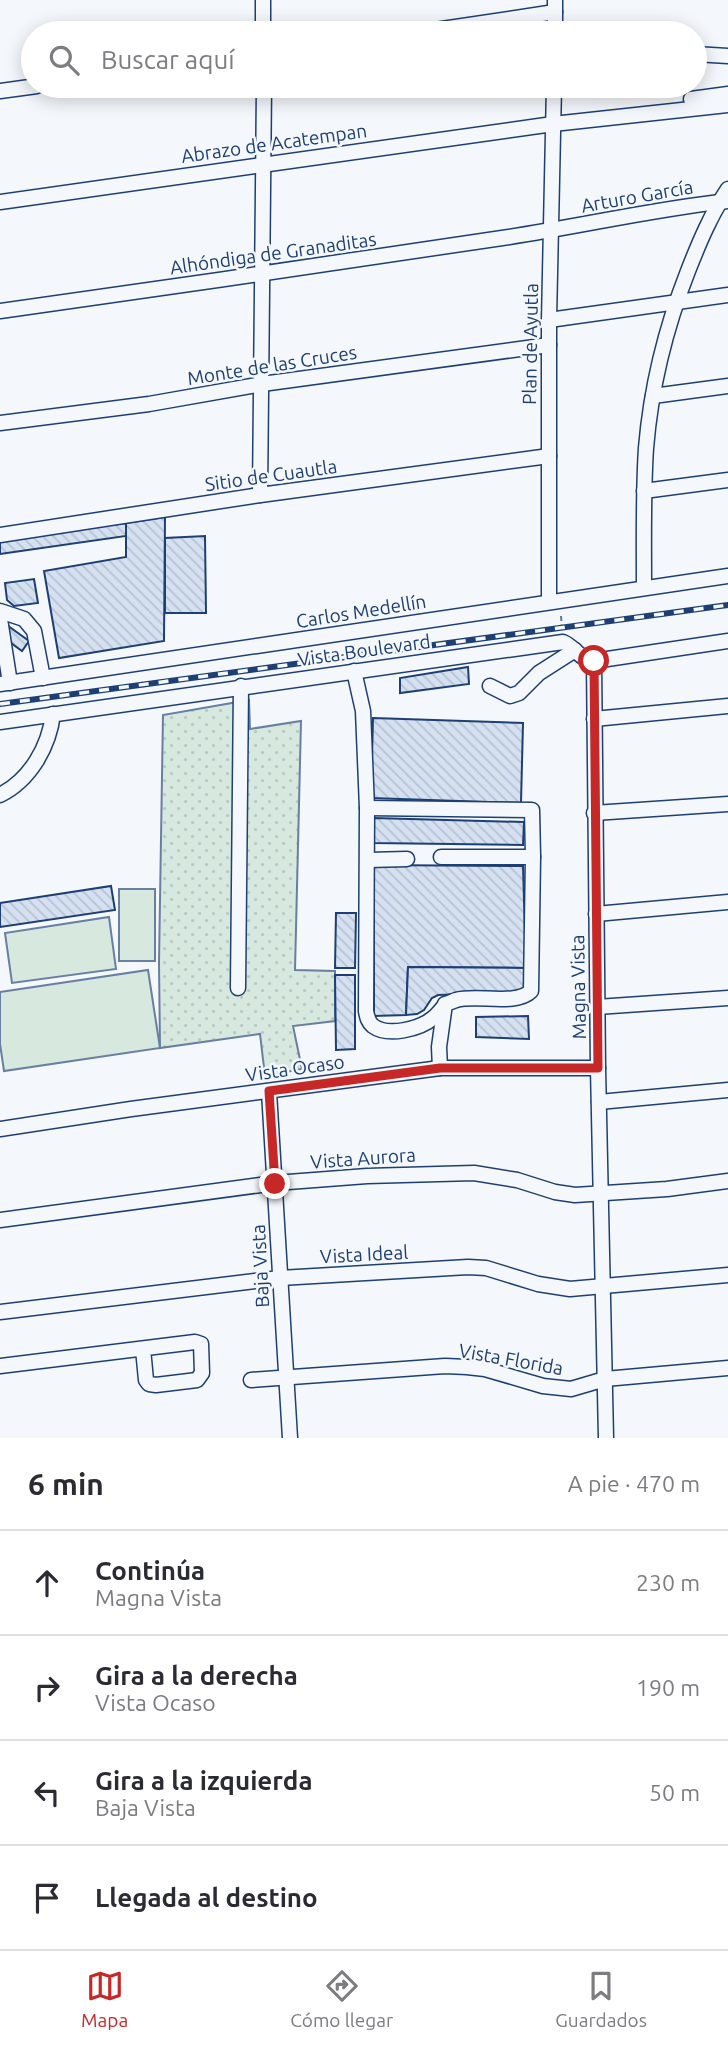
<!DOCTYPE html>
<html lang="es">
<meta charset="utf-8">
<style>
:root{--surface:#fff;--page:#f2f2f3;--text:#2b2b33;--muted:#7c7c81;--line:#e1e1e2;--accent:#c62828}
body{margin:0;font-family:Ubuntu,sans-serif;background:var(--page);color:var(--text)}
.stop{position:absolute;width:21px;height:21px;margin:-16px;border:5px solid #c62828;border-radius:50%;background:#fff}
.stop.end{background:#c62828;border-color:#fff;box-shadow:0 2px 7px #0008}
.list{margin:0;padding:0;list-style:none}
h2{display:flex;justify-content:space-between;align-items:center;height:91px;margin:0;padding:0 28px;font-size:30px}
h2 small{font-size:23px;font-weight:400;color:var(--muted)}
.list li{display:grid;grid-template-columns:46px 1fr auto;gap:21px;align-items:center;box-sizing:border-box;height:105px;padding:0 28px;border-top:2px solid var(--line)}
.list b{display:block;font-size:26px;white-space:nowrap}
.list p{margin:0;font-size:23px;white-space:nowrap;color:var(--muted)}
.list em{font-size:23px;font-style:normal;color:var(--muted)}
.icon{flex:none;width:38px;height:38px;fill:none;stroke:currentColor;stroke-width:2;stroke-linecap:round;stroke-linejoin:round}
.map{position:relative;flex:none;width:728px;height:1438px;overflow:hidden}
.search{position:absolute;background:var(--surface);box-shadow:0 4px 18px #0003;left:21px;right:21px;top:21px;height:77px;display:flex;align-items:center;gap:18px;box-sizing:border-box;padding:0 24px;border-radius:38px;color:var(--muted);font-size:26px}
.sheet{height:511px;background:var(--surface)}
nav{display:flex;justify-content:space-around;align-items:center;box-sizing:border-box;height:98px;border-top:2px solid var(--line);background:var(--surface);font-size:19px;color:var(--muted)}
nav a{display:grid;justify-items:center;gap:4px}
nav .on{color:var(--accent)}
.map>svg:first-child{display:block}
</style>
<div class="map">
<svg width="728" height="1438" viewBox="0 0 728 1438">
<defs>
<pattern id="green-dots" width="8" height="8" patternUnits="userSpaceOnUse" patternTransform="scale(1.75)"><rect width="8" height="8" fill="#d7e8df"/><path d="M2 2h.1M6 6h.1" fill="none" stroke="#b8c8c3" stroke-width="1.8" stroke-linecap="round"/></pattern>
<pattern id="building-back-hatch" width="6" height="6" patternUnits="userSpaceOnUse" patternTransform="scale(1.75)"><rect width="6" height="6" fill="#d5e0f0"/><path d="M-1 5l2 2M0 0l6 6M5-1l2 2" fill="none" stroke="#b6c1d1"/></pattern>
</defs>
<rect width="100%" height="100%" fill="#f4f7fb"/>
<polygon fill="url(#green-dots)" stroke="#687fa3" stroke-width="2" points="249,700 250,729 301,721 295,970 335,971 335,1021 293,1026 302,1069 265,1076 260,1034 160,1048 159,963 163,715"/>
<g fill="#d7e8df" stroke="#687fa3" stroke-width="2">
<rect x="119" y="889" width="36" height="72"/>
<polygon points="109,917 116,969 12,983 5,933"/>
<polygon points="148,970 160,1048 4,1071 0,1044 0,992"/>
</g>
<g fill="url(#building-back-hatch)" stroke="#1d3f73" stroke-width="2">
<polygon points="165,517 164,641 59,658 44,571 126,557 126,523"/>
<polygon points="126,523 126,536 0,554 0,539"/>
<polygon points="205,536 206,613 165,613 165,538"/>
<polygon points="34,579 38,603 14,606 7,600 5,583"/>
<polygon points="0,620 29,641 22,651 0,635"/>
<polygon points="468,667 469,684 400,693 400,678"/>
<polygon points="373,718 523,723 521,803 371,798"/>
<polygon points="374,818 524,822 523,845 373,843"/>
<polygon points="374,865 523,866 526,968 408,967 406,1015 374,1016"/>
<polygon points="111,886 115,910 0,927 0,903"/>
<polygon points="336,913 356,913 355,968 335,968"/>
<polygon points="408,967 526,968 524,992 438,995 432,998 424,1010 417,1014 406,1015"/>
<polygon points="335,975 355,975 355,1049 336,1050"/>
<polygon points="528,1016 529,1039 476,1037 476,1017"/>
</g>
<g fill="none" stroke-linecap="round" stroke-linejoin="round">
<g stroke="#1d3f73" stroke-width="17">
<g id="minor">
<polyline points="263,0 263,33"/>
<polyline points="415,33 555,12"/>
<polyline points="555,33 555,0"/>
<polyline points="695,54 728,56"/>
<polyline points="0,91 37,86"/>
<polyline points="691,99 728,94"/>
<polyline points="0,202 553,124 728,105"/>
<path d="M0,311C170,287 339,263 509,237C582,226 654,209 728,201"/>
<polyline points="549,320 728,295"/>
<polyline points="653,396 728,386"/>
<polyline points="0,423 149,404 262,384 549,345"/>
<polyline points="644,491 728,480"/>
<polyline points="260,495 264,86"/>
<polyline points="0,535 260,495 549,456"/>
<path d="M644,588C644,541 643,494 646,448C651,388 666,327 688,271C699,243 711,214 728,189"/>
<polyline points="549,602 549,320 554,86"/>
<polyline points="0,611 24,619 34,631 43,678"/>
<polyline points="0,619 10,683"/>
<polyline points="594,661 598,1068 606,1438"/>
<path d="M354,671L363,711L367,808L366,1011C367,1017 368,1022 373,1026C388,1037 420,1029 433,1018C437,1015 441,1010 445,1005"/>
<polyline points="0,684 728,576"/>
<polyline points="490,686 510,696 519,693 539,673 575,650"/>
<polyline points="594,719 728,706"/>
<path d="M0,722L563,642C575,647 580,660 594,661L728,641"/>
<path d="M0,795C30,780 49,747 53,714"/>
<path d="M367,808L532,810L533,857L531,991C516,1006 477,994 456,1000C453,1001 449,1003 445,1004L439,1047L440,1068"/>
<polyline points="594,813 728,804"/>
<polyline points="441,857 533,857"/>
<polyline points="368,860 407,859"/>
<polyline points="596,914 728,902"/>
<polyline points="238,988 241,686"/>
<polyline points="597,1007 728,998"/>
<polyline points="269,1092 290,1438"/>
<polyline points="599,1102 728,1090"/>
<polyline points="0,1129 131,1109 440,1068 598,1068"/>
<polyline points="0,1220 275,1183 367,1176 474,1173 517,1180 555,1192 575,1195 667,1189 728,1181"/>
<polyline points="0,1312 280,1278 468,1267 486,1268 538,1284 570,1289 728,1275"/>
<polyline points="0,1366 195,1342 201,1344 202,1373 197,1380 156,1385 149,1384 146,1380 143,1349"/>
<polyline points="251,1380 445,1366 467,1367 485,1369 543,1386 571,1389 605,1379 728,1368"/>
</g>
</g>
<polyline stroke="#5e769c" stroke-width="2" stroke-dasharray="5 3.5" stroke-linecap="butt" points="561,616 562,628"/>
<use href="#minor" stroke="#f4f7fb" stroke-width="14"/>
<g stroke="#1d3f73" stroke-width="6">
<polyline id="rail" points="0,704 728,605"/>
</g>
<use href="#rail" stroke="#f4f7fb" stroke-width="3.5" stroke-dasharray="10" stroke-linecap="butt"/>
</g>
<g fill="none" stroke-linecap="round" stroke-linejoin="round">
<polyline stroke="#c62828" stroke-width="9" points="275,1184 269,1091 440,1068 598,1068 594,661"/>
</g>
<g text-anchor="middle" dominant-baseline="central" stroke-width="5" stroke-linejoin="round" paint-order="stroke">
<g font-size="19" fill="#1d3f73" stroke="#f4f7fb">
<text transform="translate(274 143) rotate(-8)">Abrazo de Acatempan</text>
<text transform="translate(637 196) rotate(-10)">Arturo García</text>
<text transform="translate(273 253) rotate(-8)">Alhóndiga de Granaditas</text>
<text transform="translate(530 344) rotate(-89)">Plan de Ayutla</text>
<text transform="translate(272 365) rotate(-9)">Monte de las Cruces</text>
<text transform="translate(271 475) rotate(-8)">Sitio de Cuautla</text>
<text transform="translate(361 611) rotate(-9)">Carlos Medellín</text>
<text transform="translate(364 650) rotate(-8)">Vista Boulevard</text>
<text transform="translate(578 987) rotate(-91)">Magna Vista</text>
<text transform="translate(295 1068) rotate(-8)">Vista Ocaso</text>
<text transform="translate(363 1158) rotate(-4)">Vista Aurora</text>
<text transform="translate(364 1254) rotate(-3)">Vista Ideal</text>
<text transform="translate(260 1266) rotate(-93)">Baja Vista</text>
<text transform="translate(511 1359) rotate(10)">Vista Florida</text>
</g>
</g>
</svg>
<div class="stop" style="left:594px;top:661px"></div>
<div class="stop end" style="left:275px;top:1184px"></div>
<div class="search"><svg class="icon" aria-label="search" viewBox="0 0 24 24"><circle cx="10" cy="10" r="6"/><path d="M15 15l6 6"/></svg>Buscar aquí</div>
</div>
<section class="sheet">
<h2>6 min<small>A pie · 470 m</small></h2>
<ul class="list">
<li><svg class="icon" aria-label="ahead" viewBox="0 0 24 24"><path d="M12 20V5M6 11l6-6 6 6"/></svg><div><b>Continúa</b><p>Magna Vista</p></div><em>230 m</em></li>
<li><svg class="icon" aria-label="right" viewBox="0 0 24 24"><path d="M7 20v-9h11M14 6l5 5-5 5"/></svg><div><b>Gira a la derecha</b><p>Vista Ocaso</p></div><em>190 m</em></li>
<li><svg class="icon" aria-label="left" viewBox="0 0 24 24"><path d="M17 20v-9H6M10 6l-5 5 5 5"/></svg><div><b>Gira a la izquierda</b><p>Baja Vista</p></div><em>50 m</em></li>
<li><svg class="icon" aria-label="arrive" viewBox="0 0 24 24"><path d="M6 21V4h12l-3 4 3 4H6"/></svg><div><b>Llegada al destino</b></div></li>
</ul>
</section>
<nav>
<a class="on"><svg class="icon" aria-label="map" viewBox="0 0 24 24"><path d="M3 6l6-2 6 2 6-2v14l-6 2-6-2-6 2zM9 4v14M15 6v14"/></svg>Mapa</a>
<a><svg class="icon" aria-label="directions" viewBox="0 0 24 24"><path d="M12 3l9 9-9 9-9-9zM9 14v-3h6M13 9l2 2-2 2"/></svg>Cómo llegar</a>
<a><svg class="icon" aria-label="saved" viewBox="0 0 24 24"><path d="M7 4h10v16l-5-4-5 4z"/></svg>Guardados</a>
</nav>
